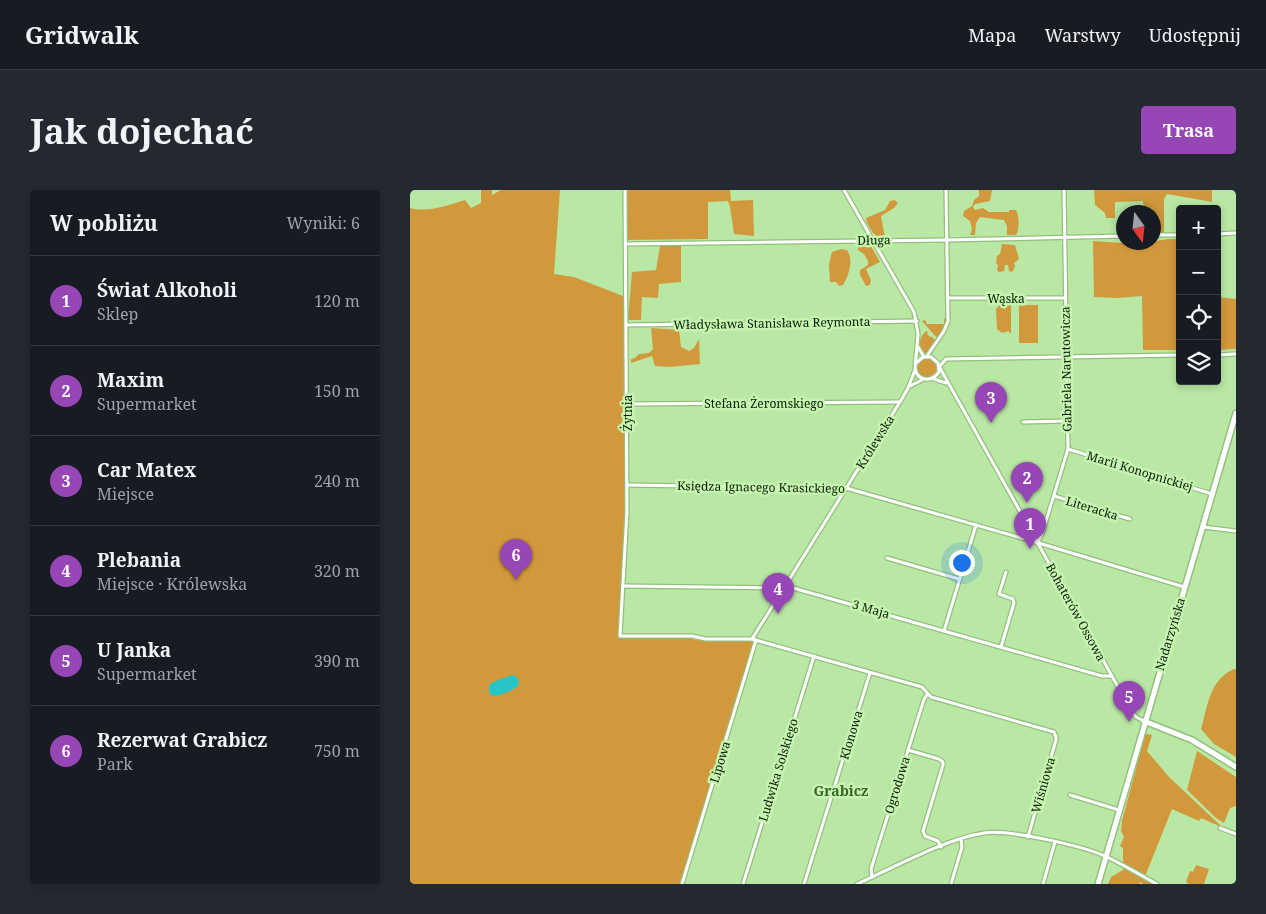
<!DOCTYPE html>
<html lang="pl">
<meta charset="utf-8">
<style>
:root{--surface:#171b24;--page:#242831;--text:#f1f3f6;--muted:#9ea1a6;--line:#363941;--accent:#9746b5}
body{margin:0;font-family:"Noto Serif",serif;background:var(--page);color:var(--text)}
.controls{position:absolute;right:15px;top:15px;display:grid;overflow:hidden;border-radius:5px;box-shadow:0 2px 8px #0003}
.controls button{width:45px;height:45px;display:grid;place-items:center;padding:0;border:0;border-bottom:1px solid var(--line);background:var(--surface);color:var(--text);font:25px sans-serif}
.compass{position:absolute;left:706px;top:15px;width:45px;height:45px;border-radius:50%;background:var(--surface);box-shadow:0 2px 8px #0003;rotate:165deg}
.you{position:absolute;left:551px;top:372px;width:18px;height:18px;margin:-12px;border:4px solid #fff;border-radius:50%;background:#1a73e8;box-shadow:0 0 0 8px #1a73e833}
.badge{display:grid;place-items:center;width:32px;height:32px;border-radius:50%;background:var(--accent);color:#fff;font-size:16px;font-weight:700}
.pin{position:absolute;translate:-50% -41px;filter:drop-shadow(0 1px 2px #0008)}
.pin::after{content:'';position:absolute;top:26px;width:18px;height:15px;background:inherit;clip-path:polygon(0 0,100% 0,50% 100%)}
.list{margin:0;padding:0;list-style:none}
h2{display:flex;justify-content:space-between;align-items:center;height:65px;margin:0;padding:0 20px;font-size:21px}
h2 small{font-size:16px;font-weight:400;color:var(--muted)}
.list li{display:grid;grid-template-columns:32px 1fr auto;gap:15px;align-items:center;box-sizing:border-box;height:90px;padding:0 20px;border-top:1px solid var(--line)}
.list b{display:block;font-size:19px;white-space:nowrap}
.list p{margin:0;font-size:16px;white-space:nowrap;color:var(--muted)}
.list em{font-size:16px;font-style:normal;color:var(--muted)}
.icon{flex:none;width:28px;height:28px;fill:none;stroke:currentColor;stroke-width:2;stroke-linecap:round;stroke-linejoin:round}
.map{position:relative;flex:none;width:826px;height:694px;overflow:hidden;border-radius:5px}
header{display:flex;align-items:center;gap:30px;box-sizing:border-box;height:70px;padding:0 25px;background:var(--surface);border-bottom:1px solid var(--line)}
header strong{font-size:24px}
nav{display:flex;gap:28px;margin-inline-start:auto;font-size:18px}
.intro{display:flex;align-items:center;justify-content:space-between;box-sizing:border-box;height:120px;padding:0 30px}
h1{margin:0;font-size:35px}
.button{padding:12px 22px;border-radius:5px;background:var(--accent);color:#fff;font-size:18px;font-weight:700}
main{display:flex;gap:30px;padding:0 30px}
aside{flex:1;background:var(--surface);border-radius:5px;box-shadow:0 2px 8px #0003}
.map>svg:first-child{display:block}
</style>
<header>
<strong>Gridwalk</strong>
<nav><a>Mapa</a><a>Warstwy</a><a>Udostępnij</a></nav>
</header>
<div class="intro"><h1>Jak dojechać</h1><a class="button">Trasa</a></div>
<main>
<aside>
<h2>W pobliżu<small>Wyniki: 6</small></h2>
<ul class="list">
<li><span class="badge">1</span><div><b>Świat Alkoholi</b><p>Sklep</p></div><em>120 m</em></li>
<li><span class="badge">2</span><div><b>Maxim</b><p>Supermarket</p></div><em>150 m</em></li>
<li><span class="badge">3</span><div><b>Car Matex</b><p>Miejsce</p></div><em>240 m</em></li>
<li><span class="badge">4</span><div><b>Plebania</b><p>Miejsce · Królewska</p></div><em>320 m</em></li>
<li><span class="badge">5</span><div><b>U Janka</b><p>Supermarket</p></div><em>390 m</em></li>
<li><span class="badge">6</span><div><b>Rezerwat Grabicz</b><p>Park</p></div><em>750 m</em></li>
</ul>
</aside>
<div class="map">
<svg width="826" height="694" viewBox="0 0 826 694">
<rect width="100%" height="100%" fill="#b9e8a4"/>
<g fill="#d2993c">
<path d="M71,0H82V5L91,0H150L144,84L164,87L213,106L219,217L209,447L280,448L286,450L344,451L271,694H0V18C17,23 39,15 55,10L61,18L71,13Z"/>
<polygon points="217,0 320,0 321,11 343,10 344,46 324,44 320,17 318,11 298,12 298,49 217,50"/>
<path d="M569,0H582L580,11L565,14L563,17L565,20L573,18L579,22H599V20H606C609,25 610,39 606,45H597V36L594,30L570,27L566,33L565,45H560L562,39L560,31L553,26L554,21L562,16L564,10L569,6Z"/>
<polygon points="684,0 802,0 802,12 757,4 754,9 754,43 744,42 744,22 734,22 733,11 705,12 705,28 696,28 695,23 685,15"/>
<polygon points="485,10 488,13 484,18 471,26 475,47 468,47 463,43 454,28 457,32 456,28 475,20 480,11"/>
<polygon points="758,49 770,49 770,160 733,160 732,106 707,108 684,107 683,51 728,54"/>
<polygon points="592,54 605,55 609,69 604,73 605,77 602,82 599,81 598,75 595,75 594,81 589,82 587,80 588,75 586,73 587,66 590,64"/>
<polygon points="271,55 271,92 249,94 248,108 232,107 231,130 218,130 222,82 246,80 250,56"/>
<polygon points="448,56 461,56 470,72 456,79 461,90 460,95 456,96 450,85 450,80 458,75 458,71 454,64 448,60"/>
<path d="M431,59L437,60C444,70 439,85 433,95L429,96L426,92H420L419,74L422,62Z"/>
<polygon points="807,107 826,109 826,159 807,160"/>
<polygon points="591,113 601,115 601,143 599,143 599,141 592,143 587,139 586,119"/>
<rect x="609" y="115" width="19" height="38"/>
<polygon points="534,128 536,129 535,136 528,147 526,147 512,131 515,130 517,134 534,134"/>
<polygon points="241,138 269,140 271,157 279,161 284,158 289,149 290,174 260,177 245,176 242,166 221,173 221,169 225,168 229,164 239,163 243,159"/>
<path d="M516,141L518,142L517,144L520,147L521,146L526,151L520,160L516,163L512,161C508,153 510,147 516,141Z"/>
<circle cx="517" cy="178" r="10"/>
<path d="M824,479H826V567L804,554L791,539C798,516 799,490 824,479Z"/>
<polygon points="737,544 742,545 737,561 759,587 810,635 809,636 791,628 789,631 762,619 734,689 742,694 733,694 730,692 729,694 698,694 701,687 713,680 713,658 710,656 714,647 711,641 712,631 735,545"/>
<polygon points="787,561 826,587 826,616 820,618 814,633 806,628 777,600"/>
<polygon points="786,675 799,679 794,694 779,694 776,692 780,681 783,682"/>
</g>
<path fill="#28c5c7" d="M103,485L108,488L109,493L107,497C100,501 73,516 80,494L90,489Z"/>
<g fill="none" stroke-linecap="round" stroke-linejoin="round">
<g stroke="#92bf7d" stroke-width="5.5">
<g id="street">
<polyline points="215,0 217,322 210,446 282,446 296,449 342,449 512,497 521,507 644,542 646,547 646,550 618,647"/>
<path d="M434,0L504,122L508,144L505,178C507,191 521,193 529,182L528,173L521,167H513L506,173"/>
<polyline points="807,44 826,43"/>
<polyline points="744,45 770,45"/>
<polyline points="215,54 537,50 714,46"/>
<polyline points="538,108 655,108"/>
<polyline points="216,135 507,131"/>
<polyline points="508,157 514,167"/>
<polyline points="807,165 826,164"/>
<polyline points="517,166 534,141 538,131 536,0"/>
<polyline points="530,176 536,169 770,165"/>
<polyline points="530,178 722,522 726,527 734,531"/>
<polyline points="524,189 536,193"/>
<polyline points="500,196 512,190"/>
<polyline points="217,214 489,212"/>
<polyline points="613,232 657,231"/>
<polyline points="658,259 802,304"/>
<polyline points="217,295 436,298 622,351 774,397"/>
<polyline points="644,306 720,329"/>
<polyline points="793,337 826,341"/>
<polyline points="627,353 632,344 658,259 654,0"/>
<polyline points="477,368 549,389"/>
<polyline points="213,396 383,398 692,486 702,486"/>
<polyline points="534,441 566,335"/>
<polyline points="342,449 490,212 498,198 505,180"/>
<polyline points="591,457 604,413 603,409 589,404 596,382"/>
<polyline points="498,560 529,569 533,572 533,575 513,641 515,646 528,651 531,657"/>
<polyline points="660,605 709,620"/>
<polyline points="810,638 826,644"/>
<polyline points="462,687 461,679 514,509 518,504"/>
<polyline points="272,694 346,450"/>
<polyline points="333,694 404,466"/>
<polyline points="394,694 460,483"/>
<path d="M447,694C485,677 535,649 574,643C598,639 674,656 697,667C714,675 730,685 747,694"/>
<polyline points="541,694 552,657 551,649"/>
<polyline points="633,694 645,652"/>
</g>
</g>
<g stroke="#92bf7d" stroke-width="8">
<g id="secondary">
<polyline points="734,531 782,550 826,577"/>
<polyline points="688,694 826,223"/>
</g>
</g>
<use href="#street" stroke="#fff" stroke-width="3"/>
<use href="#secondary" stroke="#fff" stroke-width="5"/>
</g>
<g text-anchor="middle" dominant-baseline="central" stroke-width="5" stroke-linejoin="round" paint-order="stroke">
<g font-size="12" fill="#0a1b03" stroke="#c6f5b0">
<text transform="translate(464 50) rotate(-1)">Długa</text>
<text x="596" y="108">Wąska</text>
<text transform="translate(362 133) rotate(-1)">Władysława Stanisława Reymonta</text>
<text transform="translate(656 179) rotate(-91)">Gabriela Narutowicza</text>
<text x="354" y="213">Stefana Żeromskiego</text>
<text transform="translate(217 223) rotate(-90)">Żytnia</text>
<text transform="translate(465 252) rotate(-58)">Królewska</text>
<text transform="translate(730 281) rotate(17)">Marii Konopnickiej</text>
<text transform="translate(351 297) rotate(1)">Księdza Ignacego Krasickiego</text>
<text transform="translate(682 318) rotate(17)">Literacka</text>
<text transform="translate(461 419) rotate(16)">3 Maja</text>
<text transform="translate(666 422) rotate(61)">Bohaterów Ossowa</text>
<text transform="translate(760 444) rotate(-73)">Nadarzyńska</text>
<text transform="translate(441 545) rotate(-73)">Klonowa</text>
<text transform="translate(310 572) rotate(-73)">Lipowa</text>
<text transform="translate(368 580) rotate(-73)">Ludwika Solskiego</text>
<text transform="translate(487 595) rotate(-73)">Ogrodowa</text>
<text transform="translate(633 595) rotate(-74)">Wiśniowa</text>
</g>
<g font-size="14" font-weight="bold" fill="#3a6324" stroke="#c6f5b0">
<text x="431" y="600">Grabicz</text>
</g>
</g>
</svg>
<div class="controls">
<button>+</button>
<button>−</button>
<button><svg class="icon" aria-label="locate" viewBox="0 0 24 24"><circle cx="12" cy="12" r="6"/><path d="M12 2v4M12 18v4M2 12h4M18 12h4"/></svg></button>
<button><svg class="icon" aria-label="layers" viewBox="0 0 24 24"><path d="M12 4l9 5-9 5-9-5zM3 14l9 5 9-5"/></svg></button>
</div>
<svg class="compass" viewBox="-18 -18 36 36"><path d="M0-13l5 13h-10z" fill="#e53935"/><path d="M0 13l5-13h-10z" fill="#9ea1a6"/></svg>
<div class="you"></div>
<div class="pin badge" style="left:620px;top:359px">1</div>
<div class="pin badge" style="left:617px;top:313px">2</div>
<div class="pin badge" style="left:581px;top:233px">3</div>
<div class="pin badge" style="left:368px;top:424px">4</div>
<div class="pin badge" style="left:719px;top:532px">5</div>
<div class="pin badge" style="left:106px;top:390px">6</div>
</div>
</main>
